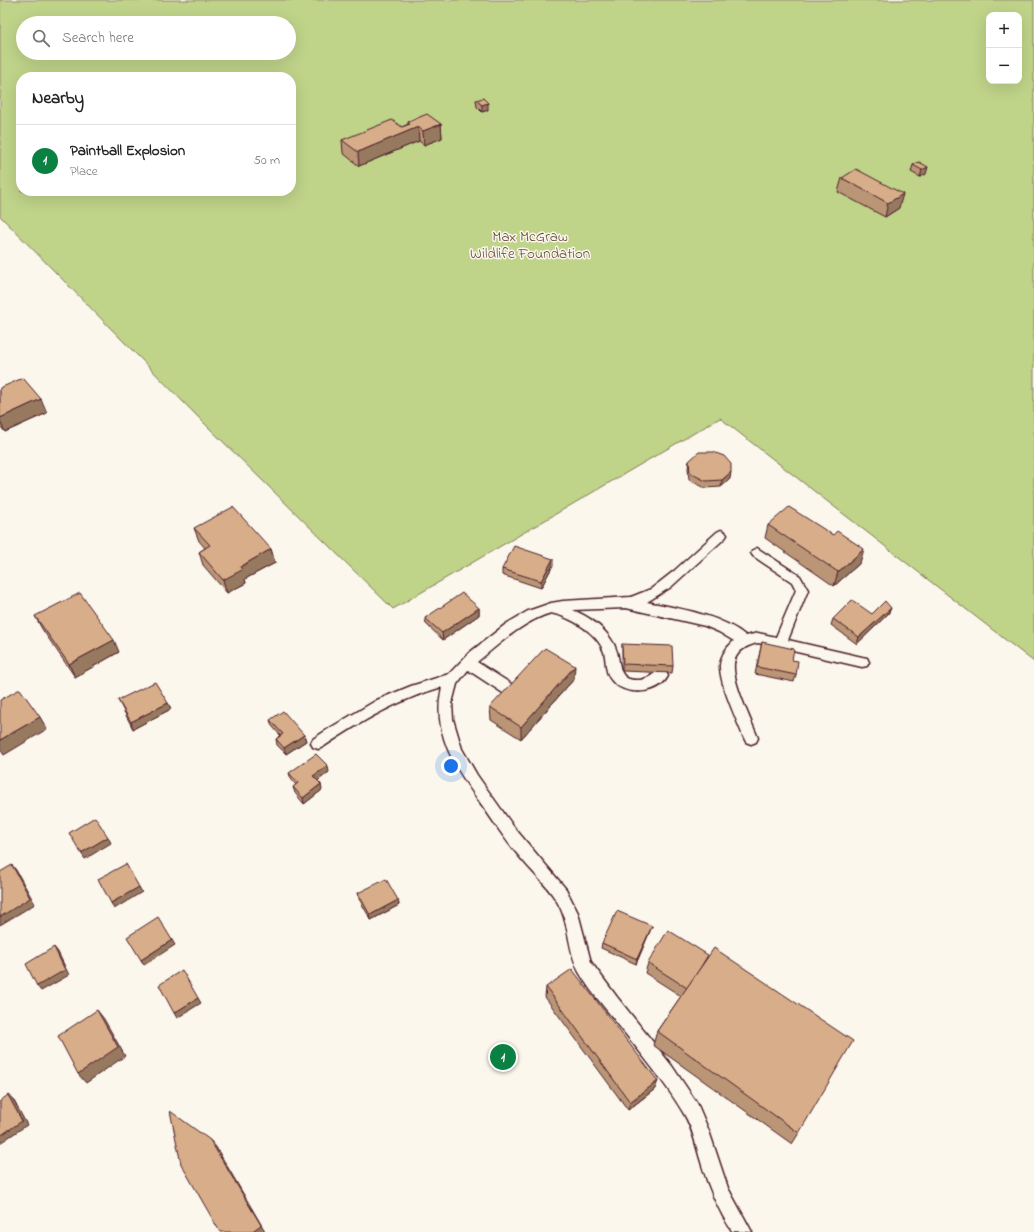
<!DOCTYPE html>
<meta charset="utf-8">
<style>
:root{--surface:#fff;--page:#f6f6f6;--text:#222;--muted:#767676;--line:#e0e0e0;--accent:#0b8043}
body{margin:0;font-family:"Indie Flower",sans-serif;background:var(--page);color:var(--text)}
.controls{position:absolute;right:12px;top:12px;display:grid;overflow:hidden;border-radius:8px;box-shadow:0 4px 16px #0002}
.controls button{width:36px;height:36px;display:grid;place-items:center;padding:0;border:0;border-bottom:1px solid var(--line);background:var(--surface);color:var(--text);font:20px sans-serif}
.you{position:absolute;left:451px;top:766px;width:14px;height:14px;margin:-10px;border:3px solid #fff;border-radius:50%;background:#1a73e8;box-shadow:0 0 0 6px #1a73e833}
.badge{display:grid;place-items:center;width:26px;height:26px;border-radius:50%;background:var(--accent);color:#fff;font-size:13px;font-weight:700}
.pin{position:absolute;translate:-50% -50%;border:2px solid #fff;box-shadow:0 1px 4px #0006}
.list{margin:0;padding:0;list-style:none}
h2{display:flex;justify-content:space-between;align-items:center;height:52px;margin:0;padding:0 16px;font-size:17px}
h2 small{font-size:13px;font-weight:400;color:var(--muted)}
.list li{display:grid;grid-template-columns:26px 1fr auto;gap:12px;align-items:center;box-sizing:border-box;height:72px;padding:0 16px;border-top:1px solid var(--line)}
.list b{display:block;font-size:15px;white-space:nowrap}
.list p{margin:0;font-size:13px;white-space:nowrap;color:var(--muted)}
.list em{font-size:13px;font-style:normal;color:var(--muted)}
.icon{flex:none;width:22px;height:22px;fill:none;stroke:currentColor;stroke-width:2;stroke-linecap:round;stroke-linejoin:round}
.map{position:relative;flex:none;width:1034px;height:1232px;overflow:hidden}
.search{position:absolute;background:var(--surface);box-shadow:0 4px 16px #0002;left:16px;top:16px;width:280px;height:44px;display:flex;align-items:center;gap:10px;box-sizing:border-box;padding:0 14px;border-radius:22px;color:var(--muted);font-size:15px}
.panel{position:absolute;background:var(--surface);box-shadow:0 4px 16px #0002;left:16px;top:72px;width:280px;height:124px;border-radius:16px}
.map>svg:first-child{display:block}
</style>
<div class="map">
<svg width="1034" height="1232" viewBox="0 0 1034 1232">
<rect width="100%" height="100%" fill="#fbf7ec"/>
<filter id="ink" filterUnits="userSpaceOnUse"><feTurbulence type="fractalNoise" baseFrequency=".025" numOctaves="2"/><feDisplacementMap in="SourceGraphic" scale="8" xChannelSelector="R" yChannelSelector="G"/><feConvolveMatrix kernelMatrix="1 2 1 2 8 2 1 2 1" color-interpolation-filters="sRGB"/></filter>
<g filter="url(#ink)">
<path fill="#bfd389" stroke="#84795a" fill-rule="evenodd" d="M0,0H1034V662L720,418L393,609L202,421L0,216ZM989,15H1019V81H989ZM23,23H289V53H23ZM21,77H291V191H21Z"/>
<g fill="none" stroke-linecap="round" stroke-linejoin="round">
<g stroke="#4a1f2b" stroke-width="3">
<path id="service" d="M721,530L725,532L727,535L725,538L671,587L647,602C677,608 722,615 746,636L758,633L776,637L796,590L792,582L753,556L751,553L753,550L757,548L800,576L808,590L788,640L862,657L867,658L869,662L867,666L862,667L758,643C747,645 735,652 734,664C732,682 751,720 758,738L756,742L751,744L746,742L744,738C737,720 719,683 720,665C721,655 727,647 734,641L719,632L705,626L626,608L573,610C587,616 601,625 610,638C613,642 616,648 617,652C621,667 618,681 639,680C648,680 653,673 661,670L666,672L668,676C659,694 628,696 614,683C604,674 607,663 604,652C597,632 570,617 551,613C523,621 499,644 477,662L513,685L515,689L513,693L508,695L503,693L468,670L457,684L452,703L453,719L462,749L477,775L513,826L566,889L578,913L591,962L617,997L672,1066L697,1103L709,1131L728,1188L752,1232L732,1231C718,1210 708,1186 701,1162C696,1146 693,1129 684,1114C664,1080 637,1049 613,1018C601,1003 588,988 579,972C567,949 570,921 556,900C546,884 531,871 519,856C506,841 495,824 484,808C457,770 431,735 442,687C399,699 360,722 323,747L318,749L313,747L311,743L313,739L330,728L377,700L411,686L449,674L469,653L506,624L528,611L551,603L563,601L631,597L651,589L674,571L717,532Z"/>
</g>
<use href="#service" fill="#fbf7ec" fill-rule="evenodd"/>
</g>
<g fill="#ba9576" stroke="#4a1f2b">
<polygon points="476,100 488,110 482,112 477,107"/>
<polygon points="408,122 441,124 442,138 424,145 419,141 359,166 343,153 342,140 402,127 408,124"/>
<polygon points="919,162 926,174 920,177 911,172 913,165"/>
<polygon points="842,178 899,208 885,217 838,192"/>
<polygon points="0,388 41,399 47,413 5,432 0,426"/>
<polygon points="689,461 730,479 721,487 705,488 689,480 688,468"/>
<polygon points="768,525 833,535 860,563 834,586 765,538"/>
<polygon points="194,528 271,549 275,563 245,579 246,583 227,593 203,565 199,552 205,548 199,541"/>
<polygon points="553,565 541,588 502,575 502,569"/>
<polygon points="479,608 479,615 443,640 426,624 425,618"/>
<polygon points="891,608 888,614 857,644 831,625 833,619 872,614"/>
<polygon points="35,616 119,652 75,677 42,629"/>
<polygon points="762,642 792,660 796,675 794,682 755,674"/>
<polygon points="622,644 673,666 672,673 622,671"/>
<polygon points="574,679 521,739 491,720 490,707"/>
<polygon points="118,700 168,703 171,709 133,729"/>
<polygon points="270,720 304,735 306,741 286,754 277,745 276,739 280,735 272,726"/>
<polygon points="329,772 317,781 322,790 304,804 295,793 293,787 296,785 291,779 289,773"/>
<polygon points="358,893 398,900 399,905 371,920 359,899"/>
<polygon points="652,926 650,931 636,964 601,948 602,943"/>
<polygon points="707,958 799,1133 792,1144 653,1045 657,1031 681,996 645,973 648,963"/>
<polygon points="546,987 655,1089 628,1110 545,997"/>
</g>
<g fill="#977960" stroke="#4a1f2b">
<polygon points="488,103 488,110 482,112 482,105"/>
<polygon points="441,124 442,138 424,145 423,131"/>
<polygon points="418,127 419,141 359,166 358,152"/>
<polygon points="928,167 926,174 920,177 922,170"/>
<polygon points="903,194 899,208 885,217 888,203"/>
<polygon points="41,399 47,413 5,432 0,421 0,418"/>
<polygon points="731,472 730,479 721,487 722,480"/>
<polygon points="271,549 275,563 245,579 246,583 227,593 223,580 240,567"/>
<polygon points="864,549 860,563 834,586 838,572"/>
<polygon points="553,559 553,565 541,588 541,581"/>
<polygon points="479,608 479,615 443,640 442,633"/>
<polygon points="891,608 888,614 857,644 859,637"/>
<polygon points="114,640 119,652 75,677 69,664"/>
<polygon points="575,666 574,679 521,739 521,727"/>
<polygon points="168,703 171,709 133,729 131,722"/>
<polygon points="40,717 47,729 4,755 0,749 0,740"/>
<polygon points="304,735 306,741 286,754 284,748"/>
<polygon points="328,766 329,772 315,783 313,776"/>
<polygon points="321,784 322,790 304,804 303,798"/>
<polygon points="108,837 111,843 85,859 81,853"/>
<polygon points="12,865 16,870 35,904 0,925 0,917"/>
<polygon points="139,887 142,892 114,909 111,903"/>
<polygon points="398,900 399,905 371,920 370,915"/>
<polygon points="652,926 650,931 636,964 637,959"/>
<polygon points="172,940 175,945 144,965 141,960"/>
<polygon points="54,947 58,952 69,975 41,991 37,986"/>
<polygon points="198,998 201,1003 177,1018 174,1013"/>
<polygon points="97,1010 104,1019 125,1056 86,1083 78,1074"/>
<polygon points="658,1081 655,1089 628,1110 630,1102"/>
<polygon points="8,1095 13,1099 27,1125 0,1143 0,1136"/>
<polygon points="210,1140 216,1147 265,1231 265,1232 251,1232"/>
</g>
<g fill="#d8ad89" stroke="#4a1f2b">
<polygon points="483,98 488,103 482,105 476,100"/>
<polygon points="427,114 441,124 423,131 418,127 358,152 342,140 392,120 402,127 410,124 408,122"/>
<polygon points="919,162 928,167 922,170 913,165"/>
<polygon points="856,169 903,194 888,203 842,178"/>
<polygon points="23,378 41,399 0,418 0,388"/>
<polygon points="699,452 713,452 724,456 731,464 731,472 722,480 706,481 690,473 689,461"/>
<polygon points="233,507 271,549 240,567 242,570 223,580 199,552 210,545 194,528"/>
<polygon points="789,507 833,535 837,531 864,549 838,572 768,525"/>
<polygon points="514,546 553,559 541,581 502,569"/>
<polygon points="80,593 114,640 69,664 35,616"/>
<polygon points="462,593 479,608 442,633 425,618"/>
<polygon points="852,600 872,614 885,601 891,608 859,637 833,619"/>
<polygon points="762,642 794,649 792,660 798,661 796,675 757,667"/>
<polygon points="622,644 672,646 673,666 623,664"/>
<polygon points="545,648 575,666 521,727 490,707"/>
<polygon points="155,682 168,703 131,722 118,700"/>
<polygon points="20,689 40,717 0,740 0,700"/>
<polygon points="283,711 304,735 284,748 276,739 283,734 270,720"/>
<polygon points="316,754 328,766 313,776 321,784 303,798 293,787 298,783 289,773"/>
<polygon points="95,817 108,837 81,853 69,833"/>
<polygon points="126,864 139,887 111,903 98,879"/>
<polygon points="12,865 30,898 0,917 0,872"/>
<polygon points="386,879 398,900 370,915 358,893"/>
<polygon points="617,911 652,926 637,959 602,943"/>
<polygon points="158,917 172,940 141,960 127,937"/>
<polygon points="668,930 708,955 699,970 687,988 648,963"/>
<polygon points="54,947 65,970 37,986 26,964"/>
<polygon points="714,948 853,1041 799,1133 657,1031"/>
<polygon points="572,969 658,1081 630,1102 546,987"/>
<polygon points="182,970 198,998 174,1013 159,985"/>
<polygon points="97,1010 118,1047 78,1074 58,1036"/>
<polygon points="8,1095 22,1121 0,1136 0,1101"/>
<polygon points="170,1111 210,1140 261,1225 251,1232 220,1232 181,1164"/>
</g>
</g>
<g text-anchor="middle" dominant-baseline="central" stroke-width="3" stroke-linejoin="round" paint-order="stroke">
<g font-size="15" fill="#674c42" stroke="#fbf7ec">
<text x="530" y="237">Max McGraw<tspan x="530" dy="17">Wildlife Foundation</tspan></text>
</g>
</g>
</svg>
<div class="controls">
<button>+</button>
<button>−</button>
</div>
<div class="you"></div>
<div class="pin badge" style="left:503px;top:1057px">1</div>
<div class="search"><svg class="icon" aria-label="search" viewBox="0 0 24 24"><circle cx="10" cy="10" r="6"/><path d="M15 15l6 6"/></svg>Search here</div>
<section class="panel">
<h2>Nearby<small></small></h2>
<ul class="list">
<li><span class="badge">1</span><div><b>Paintball Explosion</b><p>Place</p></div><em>50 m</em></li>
</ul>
</section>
</div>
